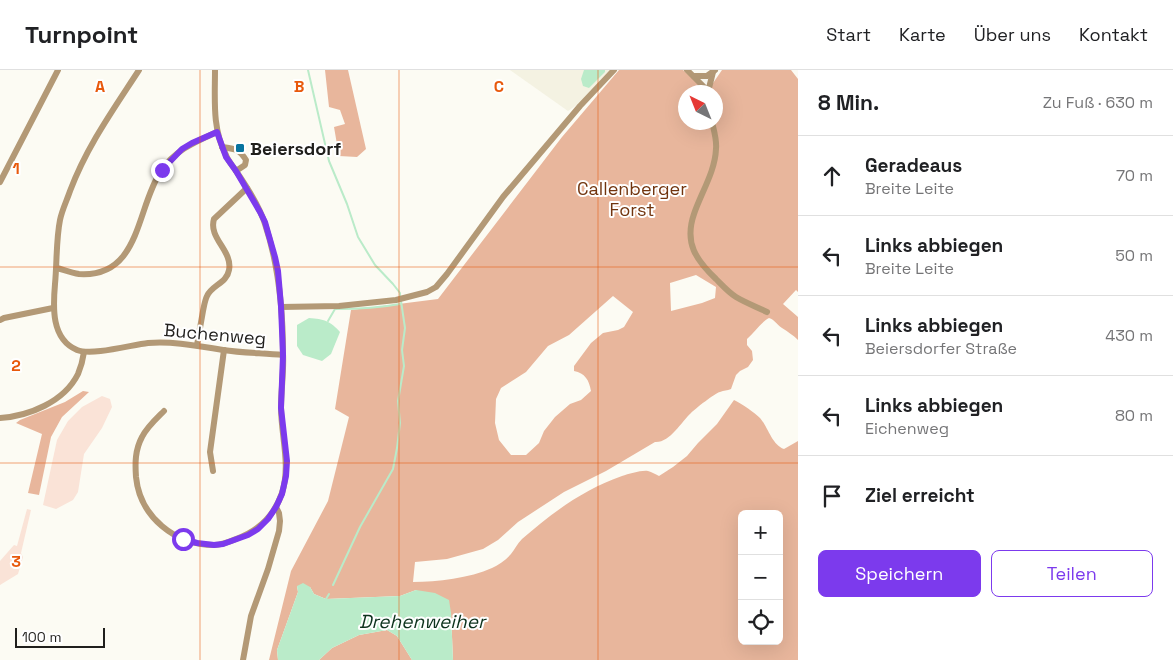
<!DOCTYPE html>
<html lang="de">
<meta charset="utf-8">
<style>
:root{--surface:#fff;--page:#f2f2f2;--text:#202124;--muted:#757577;--line:#e0e0e0;--accent:#7c3aed}
body{margin:0;font-family:"Space Grotesk",sans-serif;background:var(--page);color:var(--text)}
.controls{position:absolute;right:15px;bottom:15px;display:grid;overflow:hidden;border-radius:8px;box-shadow:0 5px 20px #0002}
.controls button{width:45px;height:45px;display:grid;place-items:center;padding:0;border:0;border-bottom:1px solid var(--line);background:var(--surface);color:var(--text);font:25px sans-serif}
.compass{position:absolute;left:678px;top:15px;width:45px;height:45px;border-radius:50%;background:var(--surface);box-shadow:0 5px 20px #0002;rotate:317deg}
.scale{position:absolute;left:15px;bottom:12px;width:90px;box-sizing:border-box;padding-left:5px;border:2px solid #201f1c;border-top:0;font-size:14px;line-height:18px;white-space:nowrap;color:#201f1c;-webkit-text-stroke:4px #fff;paint-order:stroke}
.stop{position:absolute;width:15px;height:15px;margin:-11px;border:4px solid #7c3aed;border-radius:50%;background:#fff}
.stop.end{background:#7c3aed;border-color:#fff;box-shadow:0 1px 5px #0008}
.list{margin:0;padding:0;list-style:none}
h2{display:flex;justify-content:space-between;align-items:center;height:65px;margin:0;padding:0 20px;font-size:21px}
h2 small{font-size:16px;font-weight:400;color:var(--muted)}
.list li{display:grid;grid-template-columns:32px 1fr auto;gap:15px;align-items:center;box-sizing:border-box;height:80px;padding:0 20px;border-top:1px solid var(--line)}
.list b{display:block;font-size:19px;white-space:nowrap}
.list p{margin:0;font-size:16px;white-space:nowrap;color:var(--muted)}
.list em{font-size:16px;font-style:normal;color:var(--muted)}
.actions{display:flex;gap:10px;padding:15px 20px}
.actions a{flex:1;padding:11px 0;border:1px solid var(--accent);border-radius:8px;text-align:center;font-size:18px;color:var(--accent)}
.actions .main{background:var(--accent);color:#fff}
.icon{flex:none;width:28px;height:28px;fill:none;stroke:currentColor;stroke-width:2;stroke-linecap:round;stroke-linejoin:round}
.map{position:relative;flex:none;width:798px;height:590px;overflow:hidden}
header{display:flex;align-items:center;gap:30px;box-sizing:border-box;height:70px;padding:0 25px;background:var(--surface);border-bottom:1px solid var(--line)}
header strong{font-size:24px}
nav{display:flex;gap:28px;margin-inline-start:auto;font-size:18px}
main{display:flex}
aside{flex:1;background:var(--surface)}
.map>svg:first-child{display:block}
</style>
<header>
<strong>Turnpoint</strong>
<nav><a>Start</a><a>Karte</a><a>Über uns</a><a>Kontakt</a></nav>
</header>
<main>
<div class="map">
<svg width="798" height="590" viewBox="0 0 798 590">
<rect width="100%" height="100%" fill="#fcfbf3"/>
<polygon fill="#f4f2e2" points="510,0 610,0 581,32 568,41"/>
<g fill="#fae3d7">
<polygon points="102,326 110,329 112,337 102,358 84,384 78,422 73,430 56,439 43,435 57,370 68,351 82,337"/>
<polygon points="27,439 31,440 21,483 23,487 18,504 0,515 0,491 14,475 17,476"/>
</g>
<g fill="#e8b69c" fill-rule="evenodd">
<polygon points="325,0 348,0 366,79 357,87 339,86 334,57 345,54 340,40 329,37"/>
<path d="M619,0H683L702,17L711,16L722,0H791L798,9V222L796,220L783,234L798,247V270C793,265 788,262 782,258C776,254 775,250 769,248C761,252 754,263 747,269V275L752,281L753,290L748,297L740,301L736,305L731,319C727,321 724,320 720,322C715,323 695,339 691,343C681,352 670,373 655,372L606,401L564,422L518,452L498,470L483,479L447,489L415,492L413,512C437,512 470,508 492,498C498,495 506,490 511,484C515,479 517,474 522,469C552,443 584,419 622,406C629,404 641,400 648,401C652,402 655,404 659,406L673,397L687,386L698,373L717,354L734,330C741,333 755,343 760,348C768,357 772,375 784,379L798,371V590H453L451,543L416,520L400,526L326,529L314,524L310,517L297,516L298,522L277,580L278,590H269L291,501L328,431L349,347L335,339L351,240L438,229L562,67ZM686,22H716V52H686ZM696,205L716,217L715,228L702,233L671,241L670,213ZM613,226L633,242L624,257L618,260L603,263L591,273L574,296V301C585,303 589,310 591,321L581,330L570,334L555,347L544,361L539,373L526,385H511L499,370L495,353L496,329L501,318L526,302L548,276L569,265ZM742,444H779V571H742Z"/>
<polygon points="83,321 89,322 62,347 51,367 39,425 28,423 42,364 16,353 20,350 65,332"/>
<polygon points="387,560 397,566 412,590 319,590 332,578 359,565"/>
</g>
<g fill="#baebc9">
<polygon points="584,0 605,0 605,2 589,18 583,16 581,9"/>
<path d="M309,248C324,249 330,251 340,262L331,284L322,291L303,285L297,276V255Z"/>
<polygon points="303,513 310,517 314,524 326,529 400,526 416,520 435,523 449,530 451,543 453,590 412,590 397,566 387,560 359,565 332,578 319,590 278,590 277,580 298,522 297,516"/>
</g>
<g fill="none" stroke-linecap="round" stroke-linejoin="round">
<g stroke="#baebc9" stroke-width="2">
<polyline points="308,0 329,91 347,134 358,167 375,195 393,214 400,223 400,227"/>
<path d="M328,251L335,239C357,239 379,238 400,234"/>
<polyline points="333,515 360,457 393,399 397,378 400,353 398,331 404,296 402,280 405,258 401,231"/>
<polyline points="326,529 329,524"/>
</g>
<g stroke="#b39976" stroke-width="6">
<path d="M139,0C113,40 87,76 70,121C67,130 62,140 60,150C56,170 57,193 55,214C53,237 51,269 77,280C92,286 131,275 148,273C174,271 198,276 223,280C243,283 263,283 283,285"/>
<polyline points="687,0 707,20"/>
<polyline points="694,6 707,6 715,0"/>
<polyline points="708,22 713,2"/>
<path d="M712,52C714,61 717,70 716,79C715,102 701,123 694,144C684,173 696,190 716,209C722,215 728,222 736,227C746,233 757,237 767,242"/>
<path d="M222,77C235,79 239,79 246,90L245,95L236,101"/>
<polyline points="0,112 58,0"/>
<path d="M57,198C64,200 72,203 79,204C141,208 136,138 161,101C175,80 195,72 217,62"/>
<polyline points="281,237 339,236 396,230 427,222 436,217 447,204 503,127 580,36 614,0"/>
<polyline points="0,250 4,248 53,238"/>
<path d="M197,275C199,264 201,252 203,241C204,236 205,230 207,226C212,215 227,213 229,200C233,181 208,168 214,149L247,118"/>
<path d="M164,341C156,349 147,357 142,367C135,380 135,393 136,407C140,447 175,475 214,475C221,475 229,472 236,469C258,461 274,447 282,423C291,395 281,366 281,337C281,320 284,302 283,284C283,240 279,196 265,154C259,135 247,117 236,101C233,96 228,91 226,85C212,59 215,29 215,0"/>
<path d="M0,348C29,346 64,332 78,304C81,297 83,289 84,282"/>
<polyline points="213,401 210,382 224,280"/>
<polyline points="243,590 251,546 268,499 279,461 280,451 279,443 276,437"/>
</g>
</g>
<g fill="none" stroke-linecap="round" stroke-linejoin="round">
<polyline stroke="#7c3aed" stroke-width="6" points="162,100 182,79 192,73 217,62 226,87 236,101 260,142 265,152 275,187 278,201 281,236 283,285 281,338 287,391 286,406 282,424 276,437 268,449 258,459 248,465 223,474 214,475 197,473 183,469"/>
</g>
<path fill="none" stroke="#e8590c" stroke-width="1" stroke-opacity="0.55" d="M200,0V590M399,0V590M598,0V590M0,197H798M0,393H798"/>
<rect fill="#07749f" stroke="#fff" stroke-width="2" x="235" y="73" width="10" height="10" rx="2.5"/>
<g text-anchor="middle" dominant-baseline="central" stroke-width="4" stroke-linejoin="round" paint-order="stroke">
<g font-size="18" font-weight="bold" fill="#201f1c" stroke="#fff" text-anchor="start">
<text x="250" y="78">Beiersdorf</text>
</g>
<g font-size="18" fill="#71340e" stroke="#fff">
<text x="632" y="118">Callenberger<tspan x="632" dy="21">Forst</tspan></text>
</g>
<g font-size="18" fill="#201f1c" stroke="#fff">
<text transform="translate(215 264) rotate(5)">Buchenweg</text>
</g>
<g font-size="19" font-style="italic" fill="#0d331d" stroke="#fff">
<text x="422" y="551">Drehenweiher</text>
</g>
</g>
<g font-size="16" text-anchor="middle" font-weight="bold" fill="#e8590c" stroke="#fff" stroke-width="4" stroke-linejoin="round" paint-order="stroke">
<text x="100" y="22">A</text>
<text x="299" y="22">B</text>
<text x="499" y="22">C</text>
<text x="16" y="104">1</text>
<text x="16" y="301">2</text>
<text x="16" y="497">3</text>
</g>
</svg>
<div class="controls">
<button>+</button>
<button>−</button>
<button><svg class="icon" aria-label="locate" viewBox="0 0 24 24"><circle cx="12" cy="12" r="6"/><path d="M12 2v4M12 18v4M2 12h4M18 12h4"/></svg></button>
</div>
<svg class="compass" viewBox="-18 -18 36 36"><path d="M0-13l5 13h-10z" fill="#e53935"/><path d="M0 13l5-13h-10z" fill="#757577"/></svg>
<div class="scale">100 m</div>
<div class="stop" style="left:183px;top:469px"></div>
<div class="stop end" style="left:162px;top:100px"></div>
</div>
<aside>
<h2>8 Min.<small>Zu Fuß · 630 m</small></h2>
<ul class="list">
<li><svg class="icon" aria-label="ahead" viewBox="0 0 24 24"><path d="M12 20V5M6 11l6-6 6 6"/></svg><div><b>Geradeaus</b><p>Breite Leite</p></div><em>70 m</em></li>
<li><svg class="icon" aria-label="left" viewBox="0 0 24 24"><path d="M17 20v-9H6M10 6l-5 5 5 5"/></svg><div><b>Links abbiegen</b><p>Breite Leite</p></div><em>50 m</em></li>
<li><svg class="icon" aria-label="left" viewBox="0 0 24 24"><path d="M17 20v-9H6M10 6l-5 5 5 5"/></svg><div><b>Links abbiegen</b><p>Beiersdorfer Straße</p></div><em>430 m</em></li>
<li><svg class="icon" aria-label="left" viewBox="0 0 24 24"><path d="M17 20v-9H6M10 6l-5 5 5 5"/></svg><div><b>Links abbiegen</b><p>Eichenweg</p></div><em>80 m</em></li>
<li><svg class="icon" aria-label="arrive" viewBox="0 0 24 24"><path d="M6 21V4h12l-3 4 3 4H6"/></svg><div><b>Ziel erreicht</b></div></li>
</ul>
<div class="actions"><a class="main">Speichern</a><a>Teilen</a></div>
</aside>
</main>
